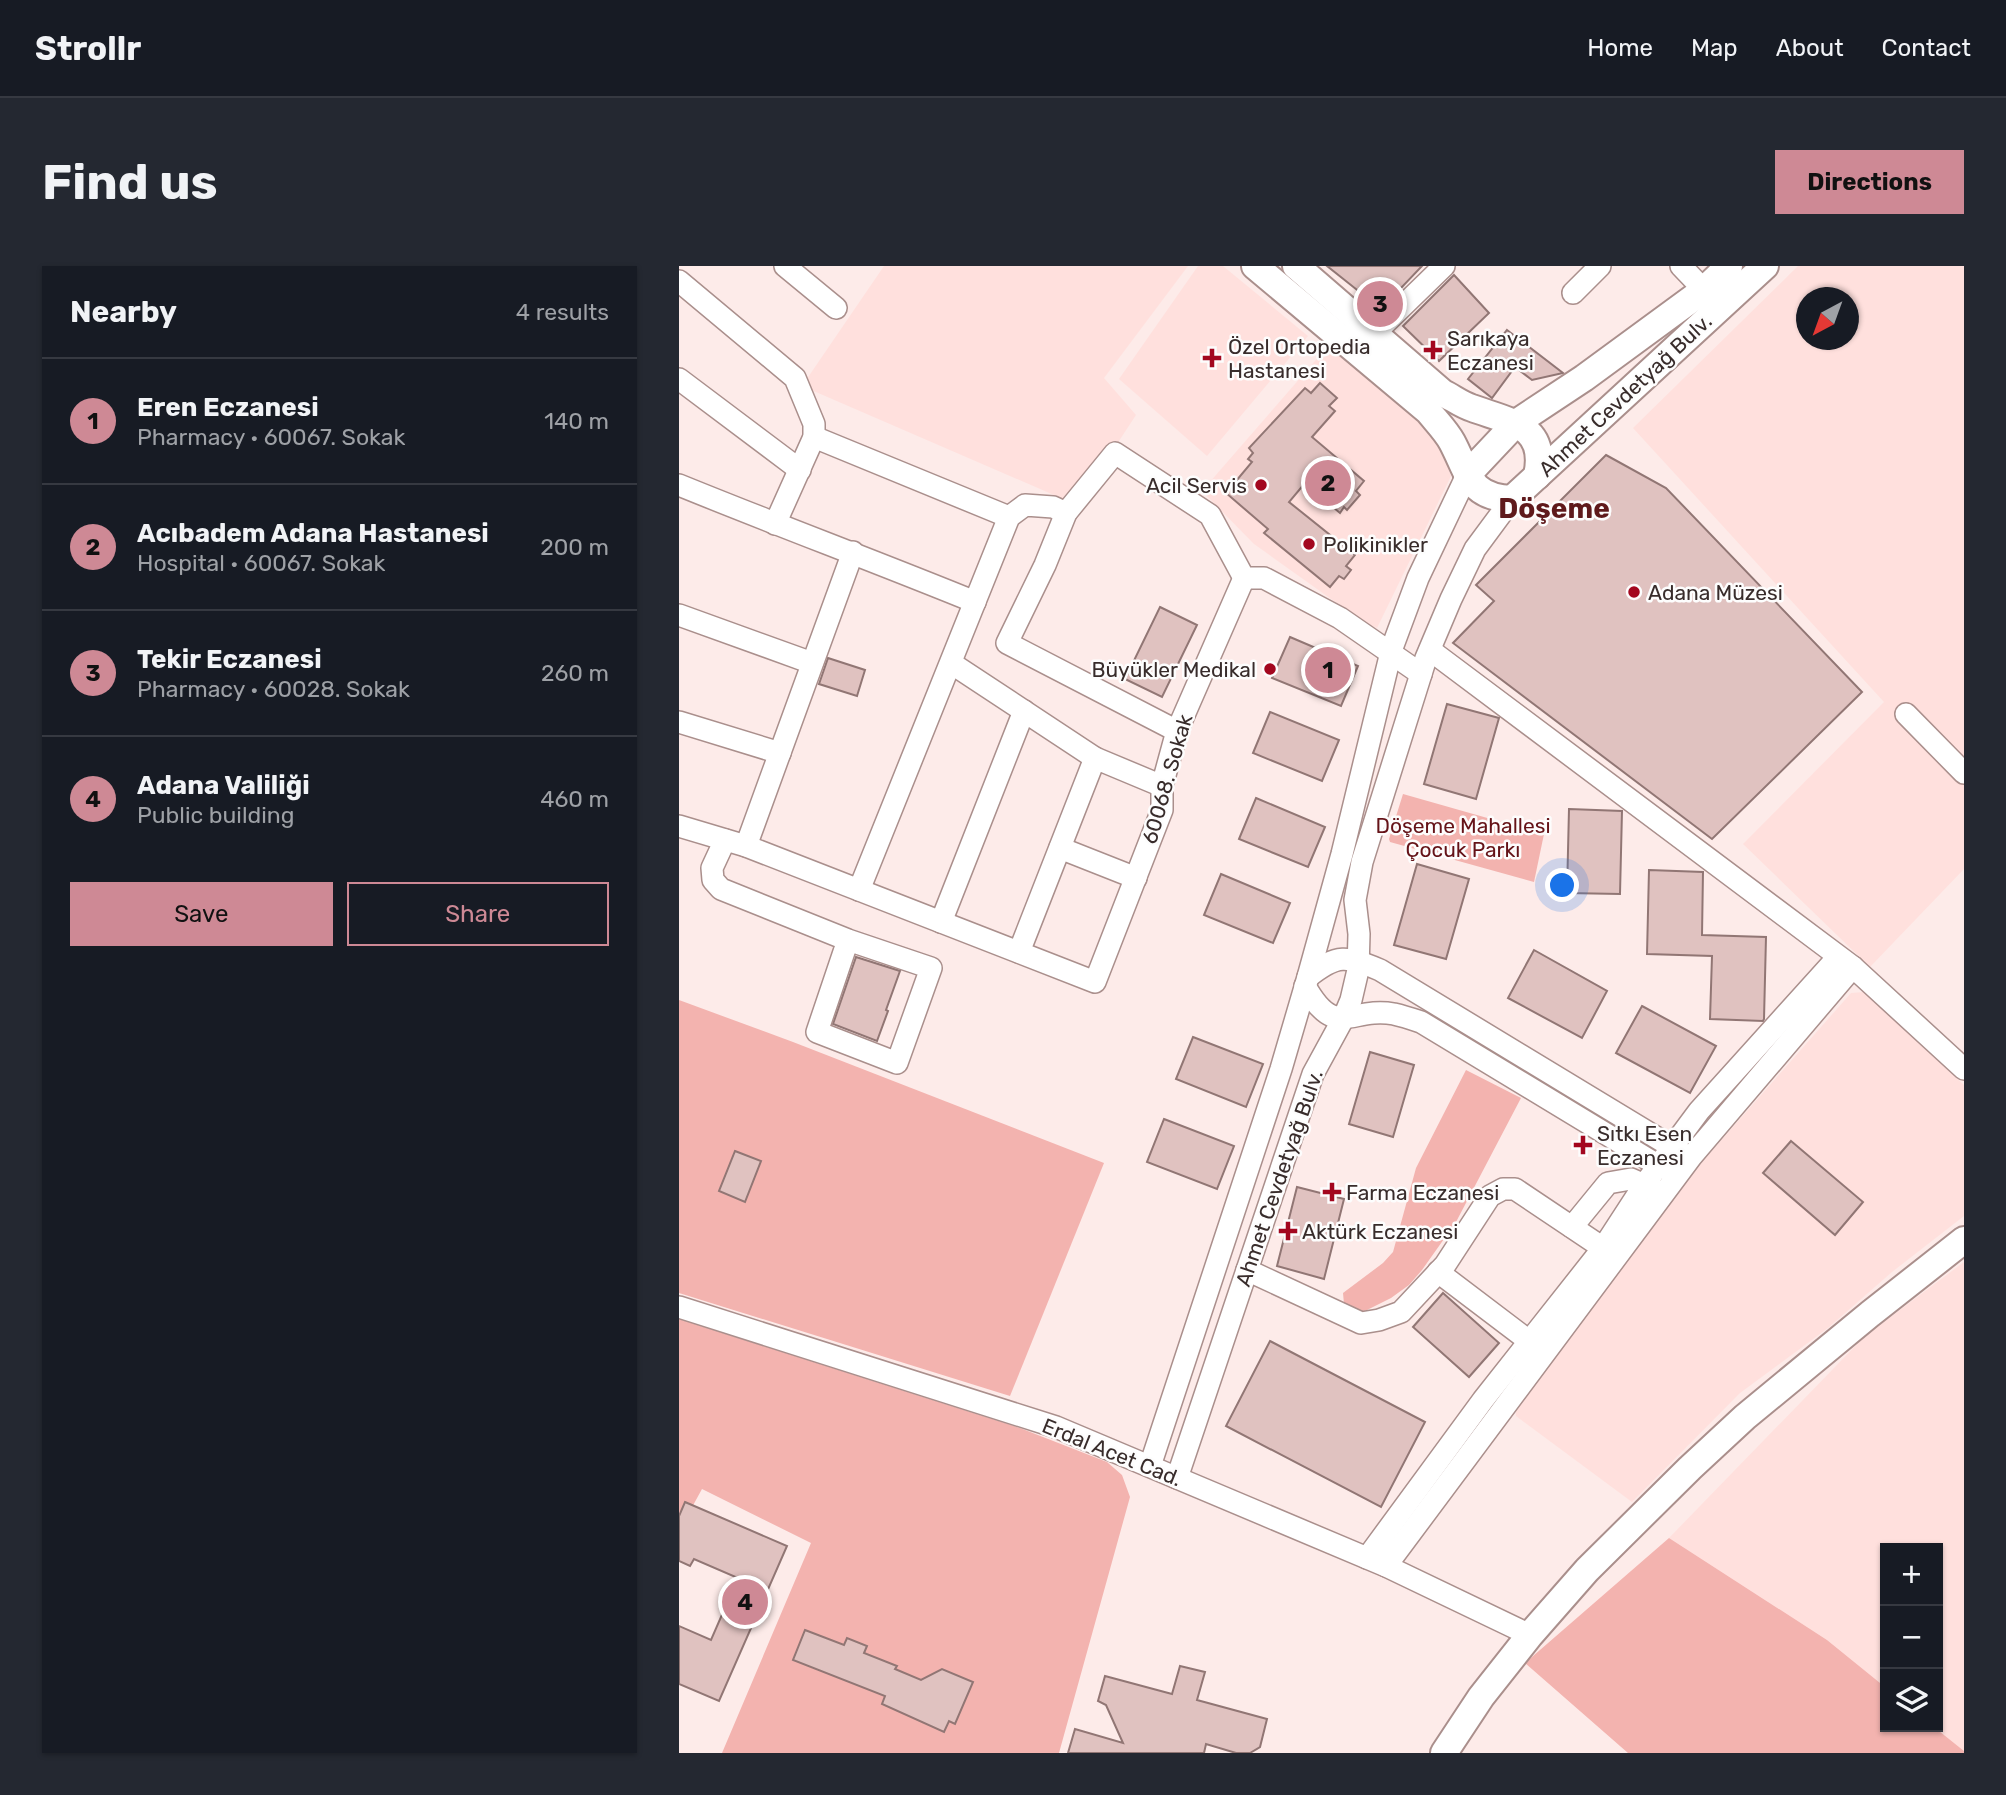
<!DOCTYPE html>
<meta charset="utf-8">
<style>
:root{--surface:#171b24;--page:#242831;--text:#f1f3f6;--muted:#9ea1a6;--line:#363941;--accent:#ce8995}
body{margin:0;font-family:Rubik,sans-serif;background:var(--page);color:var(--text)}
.controls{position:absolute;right:21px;bottom:21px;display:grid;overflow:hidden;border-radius:0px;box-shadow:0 2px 5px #0004}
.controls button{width:63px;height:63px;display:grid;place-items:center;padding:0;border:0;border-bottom:2px solid var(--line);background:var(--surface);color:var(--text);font:35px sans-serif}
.compass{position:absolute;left:1117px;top:21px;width:63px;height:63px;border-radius:50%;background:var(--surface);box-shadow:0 2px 5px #0004;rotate:221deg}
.you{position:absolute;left:884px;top:620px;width:24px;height:24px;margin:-18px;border:5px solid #fff;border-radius:50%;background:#1a73e8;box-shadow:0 0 0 10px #1a73e833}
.badge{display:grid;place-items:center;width:46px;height:46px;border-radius:50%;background:var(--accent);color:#111;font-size:23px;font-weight:700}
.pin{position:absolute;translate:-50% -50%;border:4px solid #fff;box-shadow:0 2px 7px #0006}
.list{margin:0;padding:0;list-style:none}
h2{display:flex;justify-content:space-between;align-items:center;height:91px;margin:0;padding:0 28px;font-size:30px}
h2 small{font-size:23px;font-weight:400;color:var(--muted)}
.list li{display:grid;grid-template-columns:46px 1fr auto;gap:21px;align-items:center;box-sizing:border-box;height:126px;padding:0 28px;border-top:2px solid var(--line)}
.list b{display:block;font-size:26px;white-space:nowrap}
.list p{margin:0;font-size:23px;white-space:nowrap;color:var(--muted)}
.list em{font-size:23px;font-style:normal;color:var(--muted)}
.actions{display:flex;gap:14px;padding:21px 28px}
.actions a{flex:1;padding:16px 0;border:2px solid var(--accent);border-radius:0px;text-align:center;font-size:24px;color:var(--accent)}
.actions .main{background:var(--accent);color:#111}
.icon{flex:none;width:38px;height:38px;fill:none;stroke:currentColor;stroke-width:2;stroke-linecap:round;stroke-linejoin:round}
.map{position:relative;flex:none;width:1285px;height:1487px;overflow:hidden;border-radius:0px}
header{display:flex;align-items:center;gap:42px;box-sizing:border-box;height:98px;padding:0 35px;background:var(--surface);border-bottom:2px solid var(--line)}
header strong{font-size:33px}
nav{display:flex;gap:38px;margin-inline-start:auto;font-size:24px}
.intro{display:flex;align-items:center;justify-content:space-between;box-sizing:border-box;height:168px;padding:0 42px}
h1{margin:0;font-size:49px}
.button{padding:18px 32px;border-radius:0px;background:var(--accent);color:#111;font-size:24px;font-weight:700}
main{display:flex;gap:42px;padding:0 42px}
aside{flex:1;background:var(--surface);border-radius:0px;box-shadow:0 2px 5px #0004}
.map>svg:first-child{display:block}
</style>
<header>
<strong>Strollr</strong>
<nav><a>Home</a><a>Map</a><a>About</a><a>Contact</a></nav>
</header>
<div class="intro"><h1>Find us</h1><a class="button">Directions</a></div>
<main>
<aside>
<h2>Nearby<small>4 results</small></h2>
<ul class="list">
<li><span class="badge">1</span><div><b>Eren Eczanesi</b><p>Pharmacy · 60067. Sokak</p></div><em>140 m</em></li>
<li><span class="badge">2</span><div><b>Acıbadem Adana Hastanesi</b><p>Hospital · 60067. Sokak</p></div><em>200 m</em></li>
<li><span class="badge">3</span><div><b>Tekir Eczanesi</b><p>Pharmacy · 60028. Sokak</p></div><em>260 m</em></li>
<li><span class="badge">4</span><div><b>Adana Valiliği</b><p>Public building</p></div><em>460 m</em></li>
</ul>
<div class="actions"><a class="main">Save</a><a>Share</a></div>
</aside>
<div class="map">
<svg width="1285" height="1487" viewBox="0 0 1285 1487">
<rect width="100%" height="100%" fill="#fdebe9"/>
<g fill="#ffe0dd" fill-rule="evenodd">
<polygon points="205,0 509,0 425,112 457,149 398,239 123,120"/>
<polygon points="519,0 544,0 629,70 528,190 440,113"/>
<path d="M1119,0H1285V603L1191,701L1064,578L1205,436L954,162ZM1128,32H1170V74H1128Z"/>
<polygon points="649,80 750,165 767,195 772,210 698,362 683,355 575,278 523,225"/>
<polygon points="1185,726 1285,819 1285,950 1213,1006 1149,1062 1061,1127 953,1236 837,1150 836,1134 1024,895 1172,727"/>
<polygon points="1285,996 1285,1485 1255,1461 1259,1461 1259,1282 1206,1282 1206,1421 1148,1374 990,1272 1186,1070"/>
</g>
<g fill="#f3b3af">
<polygon points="724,528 865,568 855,616 711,576 710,573"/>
<polygon points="0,734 114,776 425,897 331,1130 0,1027"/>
<polygon points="787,804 842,832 777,956 743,1004 730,1019 712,1032 682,1047 665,1038 664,1027 704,997 714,986 737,902"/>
<polygon points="0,1053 341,1162 428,1196 443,1209 451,1231 380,1487 43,1487 132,1277 23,1223 0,1265"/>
<polygon points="990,1272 1148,1374 1206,1421 1206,1461 1255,1461 1285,1485 1285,1487 949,1487 846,1397"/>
</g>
<g fill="#e0c2c0" stroke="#917674" stroke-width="2">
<polygon points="648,0 743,0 702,43"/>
<polygon points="775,9 810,47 760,95 724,60"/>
<polygon points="828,64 884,107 853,114 836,101 813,132 789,113"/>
<polygon points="641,117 658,132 650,140 656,145 633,171 685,215 677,225 681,229 668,244 665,241 661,247 626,217 610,236 676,289 667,300 672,304 665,313 660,310 651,321 585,267 589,263 547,227 573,196 569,193 574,187 570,182 626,122 632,127"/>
<polygon points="927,189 987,222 1183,426 1033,573 774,377 815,335 797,319"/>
<polygon points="481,341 518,359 483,431 446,413"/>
<polygon points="611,371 679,400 662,440 593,412"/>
<polygon points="149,392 186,404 178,430 140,418"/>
<polygon points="768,438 820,452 797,533 745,518"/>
<polygon points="591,446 660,474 643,515 574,487"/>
<polygon points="577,532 646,561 629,601 560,573"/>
<polygon points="890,543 943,545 941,628 888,627"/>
<polygon points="738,598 790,613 767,693 715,679"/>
<polygon points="970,604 1024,606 1023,669 1087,671 1085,753 1084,755 1031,753 1033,690 968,688"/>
<polygon points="542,608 611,637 594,677 525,649"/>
<polygon points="855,684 928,725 903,772 829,732"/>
<polygon points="177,691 221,705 207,744 209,745 198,775 154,758"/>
<polygon points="963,740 1037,780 1011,827 937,787"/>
<polygon points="514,771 584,798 567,841 497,813"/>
<polygon points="691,786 735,799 714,871 670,858"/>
<polygon points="485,853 555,880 538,923 468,896"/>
<polygon points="1112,875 1184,936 1156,969 1084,907"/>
<polygon points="56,885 82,895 66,936 40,925"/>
<polygon points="618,921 665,933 645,1013 598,1000"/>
<polygon points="764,1027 820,1077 790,1111 734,1061"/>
<polygon points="591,1075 746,1156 702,1241 547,1160"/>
<polygon points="6,1236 108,1280 40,1435 0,1418 0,1360 32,1374 59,1312 15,1293 11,1300 0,1295 0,1250"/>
<polygon points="126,1364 165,1379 168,1372 188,1380 185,1387 218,1400 216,1403 242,1414 263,1403 294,1416 276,1458 270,1455 265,1466 203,1438 206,1430 114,1394"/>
<polygon points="501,1400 526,1406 518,1434 588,1453 581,1481 571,1487 557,1487 527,1478 525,1487 389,1487 396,1463 444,1477 427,1439 419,1435 426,1410 493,1428"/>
</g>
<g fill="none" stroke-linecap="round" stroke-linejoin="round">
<g stroke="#aa8f8c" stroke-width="24">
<g id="minor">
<polyline points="106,0 157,42"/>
<polyline points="1002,0 1025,24"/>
<polyline points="0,15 116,112 135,158 135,171 96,258"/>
<polyline points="894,27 921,0"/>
<polyline points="696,67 765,0"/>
<polyline points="0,113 121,204"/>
<polyline points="135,171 330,251"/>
<path d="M0,219C98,259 198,296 296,336"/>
<polyline points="0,349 133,397"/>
<polyline points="751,384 1174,701 1285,803"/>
<polyline points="272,397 416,492 483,520"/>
<polyline points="1227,448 1285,507"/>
<polyline points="0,456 101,487"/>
<polyline points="498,465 328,377 366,299 387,247 436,187 531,249 565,312 585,312 661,352 742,408"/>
<polyline points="0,560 67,580 416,716 483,544 483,520 498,465 565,312"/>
<polyline points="46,574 33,602 34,614 42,623 169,674 252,702 218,797 138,766 169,674"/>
<polyline points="67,580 174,286"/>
<polyline points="381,582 457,612"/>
<polyline points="180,624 330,251 346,239 374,241 387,247"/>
<polyline points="262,656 345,445"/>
<polyline points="340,686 416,492"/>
<path d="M629,711C659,687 667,690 701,704L1003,887"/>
<path d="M626,720C657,775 671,740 715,748C724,750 733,753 742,756L980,900L990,904"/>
<polyline points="893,961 929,917 952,913 977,924"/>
<polyline points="568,1004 682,1057 700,1054 722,1046 766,999 811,930 824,923 836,923 924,982"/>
<polyline points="759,1006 850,1075"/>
<polyline points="0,1041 377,1161 707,1300 851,1369"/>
<polyline points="471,1200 602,803 629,711 663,588 713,382 739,312 788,209"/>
<polyline points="498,1212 634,808 664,753 672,734 679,704 680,668 676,634 683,596 747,392 772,333 796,283 833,233"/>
<polyline points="688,1292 804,1134 924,982 965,919 1020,845 1159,691"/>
<polyline points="707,1300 1012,891 1174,701"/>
</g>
</g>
<g stroke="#aa8f8c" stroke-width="30">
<g id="major">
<path d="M576,0L749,145C757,155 767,165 773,176C790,208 790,231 833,233L1086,0"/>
<path d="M617,0L764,127C774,132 783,139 793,142C831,156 869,159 858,210"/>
<polyline points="788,209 837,157 905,112 1025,24 1050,0"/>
<polyline points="765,1487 802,1431 851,1369 908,1304 1011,1202 1066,1151 1191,1048 1285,974"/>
</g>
</g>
<use href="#minor" stroke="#fff" stroke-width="21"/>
<use href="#major" stroke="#fff" stroke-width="26"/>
</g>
<g fill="#a3071f" stroke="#fdfdfd" stroke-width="2.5">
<path d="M750.5 73.5h7v7h7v7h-7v7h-7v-7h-7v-7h7z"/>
<path d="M529.5 81.5h7v7h7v7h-7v7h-7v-7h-7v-7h7z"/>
<circle cx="582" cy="219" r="7"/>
<circle cx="630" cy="278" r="7"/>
<circle cx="955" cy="326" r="7"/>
<circle cx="591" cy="403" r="7"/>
<path d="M900.5 868.5h7v7h7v7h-7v7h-7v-7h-7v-7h7z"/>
<path d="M649.5 915.5h7v7h7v7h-7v7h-7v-7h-7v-7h7z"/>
<path d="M605.5 954.5h7v7h7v7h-7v7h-7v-7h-7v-7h7z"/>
</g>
<g text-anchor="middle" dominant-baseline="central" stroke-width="5" stroke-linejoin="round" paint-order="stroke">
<g font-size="21" fill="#382c2b" stroke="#fdfdfd" text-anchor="start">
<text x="768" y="72">Sarıkaya<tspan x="768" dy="24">Eczanesi</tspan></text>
<text x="549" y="80">Özel Ortopedia<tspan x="549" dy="24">Hastanesi</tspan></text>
<text x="568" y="219" text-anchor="end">Acil Servis</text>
<text x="644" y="278">Polikinikler</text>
<text x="969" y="326">Adana Müzesi</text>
<text x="577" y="403" text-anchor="end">Büyükler Medikal</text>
<text x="918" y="867">Sıtkı Esen<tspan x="918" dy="24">Eczanesi</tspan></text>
<text x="667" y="926">Farma Eczanesi</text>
<text x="623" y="965">Aktürk Eczanesi</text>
</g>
<g font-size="21" fill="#382c2b" stroke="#fdfdfd">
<text transform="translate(946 129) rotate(-43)">Ahmet Cevdetyağ Bulv.</text>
<text transform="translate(488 513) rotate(-74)">60068. Sokak</text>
<text transform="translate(600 912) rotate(-71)">Ahmet Cevdetyağ Bulv.</text>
<text transform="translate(433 1186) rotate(22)">Erdal Acet Cad.</text>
</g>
<g font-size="21" fill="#651318" stroke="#fdfdfd">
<text x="784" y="559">Döşeme Mahallesi<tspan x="784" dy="24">Çocuk Parkı</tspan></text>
</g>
<g font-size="28" font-weight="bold" fill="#5f1a1c" stroke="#fdfdfd">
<text x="875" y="242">Döşeme</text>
</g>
</g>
</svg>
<div class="controls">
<button>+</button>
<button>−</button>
<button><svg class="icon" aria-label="layers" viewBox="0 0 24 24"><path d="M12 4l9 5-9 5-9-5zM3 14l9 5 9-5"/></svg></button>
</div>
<svg class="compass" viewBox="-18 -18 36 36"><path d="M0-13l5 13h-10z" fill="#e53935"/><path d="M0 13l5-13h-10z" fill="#9ea1a6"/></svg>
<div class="you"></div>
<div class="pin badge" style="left:649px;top:404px">1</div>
<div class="pin badge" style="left:649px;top:217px">2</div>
<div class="pin badge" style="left:701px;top:38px">3</div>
<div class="pin badge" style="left:66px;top:1336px">4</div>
</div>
</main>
